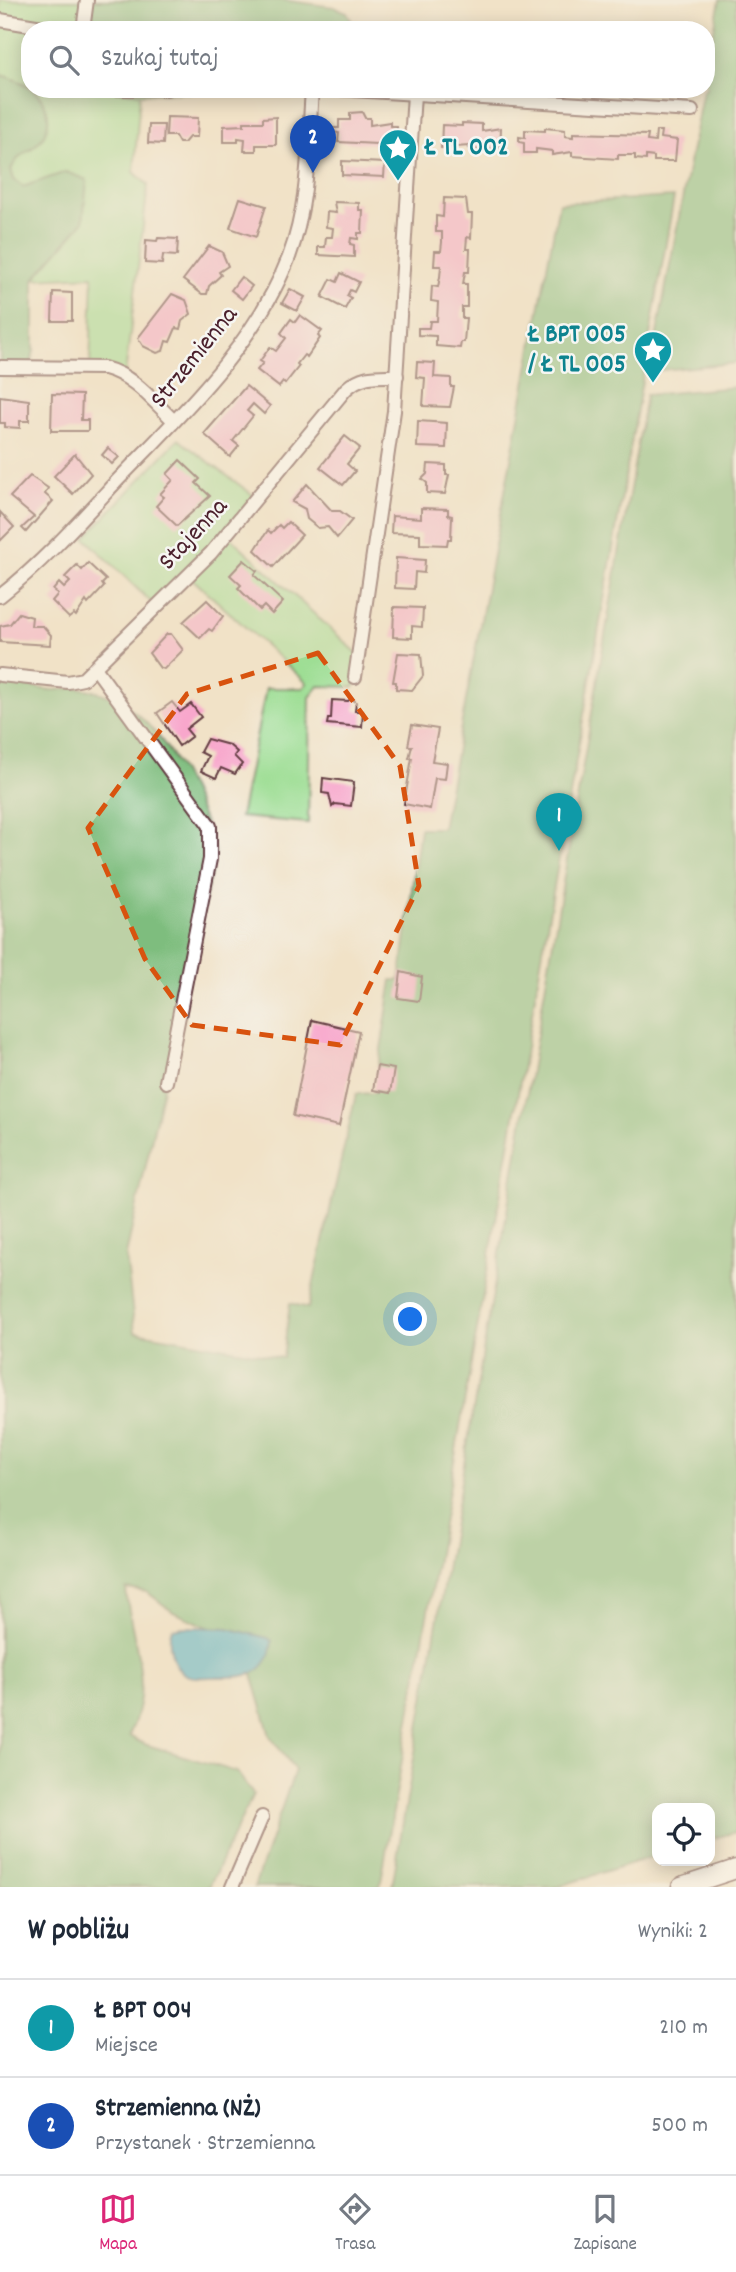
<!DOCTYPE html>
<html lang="pl">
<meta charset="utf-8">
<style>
:root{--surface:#fff;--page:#f2f2f3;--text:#1f2937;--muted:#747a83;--line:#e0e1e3;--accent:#db2777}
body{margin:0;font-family:Dekko,sans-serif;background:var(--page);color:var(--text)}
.controls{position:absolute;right:21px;bottom:21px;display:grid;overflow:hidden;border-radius:14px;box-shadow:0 4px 18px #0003}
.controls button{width:63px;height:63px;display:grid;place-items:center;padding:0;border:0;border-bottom:2px solid var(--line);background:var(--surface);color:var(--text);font:35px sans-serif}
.you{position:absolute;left:411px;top:1320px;width:24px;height:24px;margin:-18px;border:5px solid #fff;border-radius:50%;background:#1a73e8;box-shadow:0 0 0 10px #1a73e833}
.badge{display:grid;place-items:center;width:46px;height:46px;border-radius:50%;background:var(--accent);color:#fff;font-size:23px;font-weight:700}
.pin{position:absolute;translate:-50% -58px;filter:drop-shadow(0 2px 4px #0008)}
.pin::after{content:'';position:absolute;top:37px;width:24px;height:21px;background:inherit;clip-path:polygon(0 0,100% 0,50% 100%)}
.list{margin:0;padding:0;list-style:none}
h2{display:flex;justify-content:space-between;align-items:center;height:91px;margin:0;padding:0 28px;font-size:30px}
h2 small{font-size:23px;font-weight:400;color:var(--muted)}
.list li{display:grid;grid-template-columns:46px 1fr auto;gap:21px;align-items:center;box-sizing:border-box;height:98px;padding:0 28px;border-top:2px solid var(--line)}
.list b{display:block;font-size:26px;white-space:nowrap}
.list p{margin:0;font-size:23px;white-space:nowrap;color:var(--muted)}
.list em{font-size:23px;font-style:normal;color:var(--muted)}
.icon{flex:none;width:38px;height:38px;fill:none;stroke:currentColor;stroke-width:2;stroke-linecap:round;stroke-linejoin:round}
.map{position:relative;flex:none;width:736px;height:1887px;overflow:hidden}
.search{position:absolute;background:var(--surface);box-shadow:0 4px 18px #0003;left:21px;right:21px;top:21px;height:77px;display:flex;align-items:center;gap:18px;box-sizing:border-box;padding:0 24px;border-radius:28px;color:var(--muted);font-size:26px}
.sheet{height:287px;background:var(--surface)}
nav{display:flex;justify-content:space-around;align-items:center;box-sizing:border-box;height:98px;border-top:2px solid var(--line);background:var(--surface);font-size:19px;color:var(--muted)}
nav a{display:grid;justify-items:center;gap:4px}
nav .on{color:var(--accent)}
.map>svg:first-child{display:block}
</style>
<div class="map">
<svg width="736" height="1887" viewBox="0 0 736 1887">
<rect width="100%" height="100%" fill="#f6f6f2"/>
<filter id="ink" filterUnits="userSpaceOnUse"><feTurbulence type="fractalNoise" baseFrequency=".0143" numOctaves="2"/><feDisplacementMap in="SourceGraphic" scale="14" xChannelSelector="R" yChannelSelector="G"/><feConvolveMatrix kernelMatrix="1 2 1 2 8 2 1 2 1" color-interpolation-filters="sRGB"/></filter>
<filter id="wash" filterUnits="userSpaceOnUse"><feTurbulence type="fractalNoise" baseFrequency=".00686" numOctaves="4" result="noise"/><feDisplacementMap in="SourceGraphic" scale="28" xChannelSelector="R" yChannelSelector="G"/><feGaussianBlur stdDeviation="1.57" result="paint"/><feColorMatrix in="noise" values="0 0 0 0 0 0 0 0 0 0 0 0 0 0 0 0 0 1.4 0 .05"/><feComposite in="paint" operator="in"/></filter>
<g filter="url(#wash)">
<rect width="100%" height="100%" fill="#f1e2c7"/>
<g fill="#9ede94" stroke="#747e60" stroke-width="2">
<polygon points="0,0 87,0 84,30 30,30 30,85 0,75"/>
<polygon points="35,89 106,89 140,94 134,172 148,185 125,375 90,369 93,276 34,279 83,222 66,172 23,187 14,180 11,170 17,156 30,150 41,97"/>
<polygon points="178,439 257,498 229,536 357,653 355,687 319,686 310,697 308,823 240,817 266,688 303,688 307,683 190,577 158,609 85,538"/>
</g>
<g fill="#7ebd7e" stroke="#646e54" stroke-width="2">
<polygon points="87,0 282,0 334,7 347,12 356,30 84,30"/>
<polygon points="720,0 736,0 736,363 650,371 703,89 706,89 706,69"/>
<path d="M0,75C25,79 60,103 44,135C37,150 20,150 11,169L14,180L23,187L66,172L87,180L83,222L34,279V350L30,370H0Z"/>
<polygon points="106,89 347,89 140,94"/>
<path d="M674,197L380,1887H254L295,1770L270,1736L252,1674L261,1667L258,1636L227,1628L208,1627L173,1612L147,1592L126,1589C131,1644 155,1680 129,1736L144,1744L237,1772L253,1794L209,1887H0V680C17,683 35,689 53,690C61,690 71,687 79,688C156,697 195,789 215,853L126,1255L135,1332L283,1358L290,1303L308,1308L356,1094L374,1093L392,980H400L420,828H442L559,203Z"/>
<polygon points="736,387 736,1832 710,1839 710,1808 657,1808 657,1855 557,1887 392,1887 646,395"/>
</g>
<path fill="#4bb0ca" stroke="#4a687a" stroke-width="2" d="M184,1627L227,1628L268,1638L272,1641C268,1680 241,1677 211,1677C203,1677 191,1679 184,1674C173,1667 166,1640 172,1629Z"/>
<g id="blocks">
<g fill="#f8a7cc">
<polygon points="362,112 365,118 370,118 370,125 390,122 390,126 397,126 397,145 338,142 339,133 332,132 332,128 339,128 339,120 350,120 350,113"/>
<polygon points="167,117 198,118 197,137 189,137 184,143 179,143 175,136 166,136"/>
<polygon points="276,117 276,145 256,145 256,151 244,151 245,139 238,138 238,142 224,142 224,126 244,125 244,122 263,122 263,118"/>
<polygon points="462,123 482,124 482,131 501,128 500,151 481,146 481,150 469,149 469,146 441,148 442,125 462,126"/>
<polygon points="149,125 164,125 163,144 148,143"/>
<polygon points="545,128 565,130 565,136 573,137 573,133 648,135 647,141 655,142 656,131 661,131 660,138 677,140 675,161 654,161 654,157 646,156 646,160 635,159 635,155 618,155 618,159 572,156 572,152 552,155 552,151 536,149 536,153 524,153 524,143 519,142 519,137 525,138 525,130 545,131"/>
<polygon points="342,161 385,163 384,177 342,175"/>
<polygon points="240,198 266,206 256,237 230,228"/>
<polygon points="444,198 466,199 468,214 472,214 471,238 467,237 466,249 470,249 469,272 465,272 463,284 467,284 467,307 462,307 462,318 466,318 464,342 461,342 460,348 436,346 436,336 418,335 418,328 429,328 430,321 437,321 438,302 431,301 432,286 438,287 440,277 441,266 434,266 435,251 441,251 442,242 442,232 436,232 436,216 443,217"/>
<polygon points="334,202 359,203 359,210 363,210 362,233 358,233 358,239 351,238 350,244 354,245 354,257 318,255 318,247 325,247 326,237 332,237 333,228 326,227 327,212 336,213"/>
<polygon points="158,238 178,239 177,256 163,255 162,264 145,263 146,240 157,241"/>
<polygon points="209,246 222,252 228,266 219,272 221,275 209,286 207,294 202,294 183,280"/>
<polygon points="341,273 359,282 354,292 350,290 347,296 351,298 345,309 322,297 331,279 337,282"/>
<polygon points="241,277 252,286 242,299 231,290"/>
<polygon points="290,289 305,297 297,311 282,303"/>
<polygon points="53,292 72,293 72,321 52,321"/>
<polygon points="172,294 186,300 191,314 182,321 180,329 176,328 170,342 166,341 163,351 157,353 143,346 138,338"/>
<polygon points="300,315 322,331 318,336 320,338 307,357 304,355 297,364 299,366 285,384 283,382 279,387 257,370 263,363 260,361 270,347 276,351 286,338 281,333 291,319 295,322"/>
<polygon points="417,362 435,363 434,377 451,378 451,387 454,387 450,407 423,406 425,378 416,377"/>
<polygon points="246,386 270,406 264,414 253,404 247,411 253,416 233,441 239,446 230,457 204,434"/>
<polygon points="52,394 82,395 81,420 88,420 88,431 51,431"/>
<polygon points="0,396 29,400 29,421 20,421 20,428 5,427 5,423 0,423"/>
<polygon points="418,421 447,423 446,448 417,447"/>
<polygon points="345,436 360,448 347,464 355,471 343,485 320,467"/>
<polygon points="108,448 119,457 112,464 102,455"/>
<polygon points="75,454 91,474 73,494 54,476"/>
<polygon points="180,460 200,479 196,483 210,496 177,526 156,506 164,497 160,494 173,480 167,474"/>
<polygon points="428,464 446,465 446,475 449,475 445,494 427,493 427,483 422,479 427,474"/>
<polygon points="30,476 48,488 45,494 53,501 26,532 22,528 34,517 10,497"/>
<polygon points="307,484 332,511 340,511 352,520 337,538 328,527 318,528 307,519 305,509 292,502"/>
<polygon points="421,508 448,509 448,515 452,516 451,539 448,539 447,545 420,544 420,534 391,533 392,516 421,518"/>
<polygon points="0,512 14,527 0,541"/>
<polygon points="288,522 302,535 273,567 255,550 268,530 271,533 279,525 282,528"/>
<polygon points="396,558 425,560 424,573 415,572 414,589 395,588"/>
<polygon points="244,560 257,571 254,575 283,602 272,614 264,606 260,610 238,588 241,585 230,575"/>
<polygon points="88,563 106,580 102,584 104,587 88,604 86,601 76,616 74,614 69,618 52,601 58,594 53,590 59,583 64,588 70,582 65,577 77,565 82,570"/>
<polygon points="207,600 223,616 212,631 209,629 200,638 183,622"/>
<polygon points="394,607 423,608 422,627 412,626 412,638 393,637"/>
<polygon points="19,613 32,617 31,626 43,626 51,635 50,645 0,642 0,626 10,624"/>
<polygon points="167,634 171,634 183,650 164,669 160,668 149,653"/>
<polygon points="398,653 421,654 423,676 412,690 396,689 396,682 393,682"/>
<polygon points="352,698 356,702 355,711 363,711 362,727 327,724 328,719 331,719 332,700 348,701"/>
<polygon points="172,702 180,712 191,704 201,717 186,729 192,736 179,746 157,713"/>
<polygon points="412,725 438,729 432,761 447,763 445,779 435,778 430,809 404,804 412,758 409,758 412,746 408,746"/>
<polygon points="207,739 229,745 237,752 234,756 242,764 235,774 221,768 216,778 201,771 208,756 200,752"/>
<polygon points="323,778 354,782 351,806 335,804 332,807 329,794 322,793"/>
<polygon points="401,972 422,977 419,1001 398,998"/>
<polygon points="312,1020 359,1031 339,1126 293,1116"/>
<polygon points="377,1066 394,1069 390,1093 373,1090"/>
</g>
</g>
</g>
<g filter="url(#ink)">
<use href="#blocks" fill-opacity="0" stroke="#633c42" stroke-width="2"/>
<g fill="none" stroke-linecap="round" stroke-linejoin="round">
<g stroke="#633c42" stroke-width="16">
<g id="street">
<polyline points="0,20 60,30"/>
<polyline points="83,30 87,0"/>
<polyline points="106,89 166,89"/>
<polyline points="336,89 692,111"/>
<path d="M0,367L104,368C133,375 153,401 174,421"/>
<path d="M0,596C42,563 78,523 114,484C179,416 254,347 289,257C309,204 308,146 312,89"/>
<polyline points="96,669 210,826 210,859 166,1082"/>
<path d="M0,675L68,682L83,679L211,553L346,389C362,374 376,376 397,376"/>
<polyline points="355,677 394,411 414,94"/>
<polyline points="232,1887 262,1817"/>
</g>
</g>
<g stroke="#633c42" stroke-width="21">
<polyline id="secondary" points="681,1887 736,1869"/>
</g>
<use href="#street" stroke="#fff" stroke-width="12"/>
<use href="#secondary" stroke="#fff" stroke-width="18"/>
</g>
</g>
<path d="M0 0H736V1887H0ZM318,653L400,766L419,886L340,1045L192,1025L145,959L88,828L187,694Z" fill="#f1e2c7" fill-opacity=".55" fill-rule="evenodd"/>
<path fill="none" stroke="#d8530f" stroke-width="5" stroke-dasharray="14 9" stroke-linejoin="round" d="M318,653L400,766L419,886L340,1045L192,1025L145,959L88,828L187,694Z"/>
<defs>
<g id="sight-pin" transform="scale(2.0125)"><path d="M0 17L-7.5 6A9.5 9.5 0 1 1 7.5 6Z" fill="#0f9aa8" stroke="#f6f6f2"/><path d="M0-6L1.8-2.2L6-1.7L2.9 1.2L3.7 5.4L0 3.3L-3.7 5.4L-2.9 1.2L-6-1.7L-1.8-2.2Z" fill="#fff"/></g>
</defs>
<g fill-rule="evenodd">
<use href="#sight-pin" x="398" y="148"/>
<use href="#sight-pin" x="653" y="350"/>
</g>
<g text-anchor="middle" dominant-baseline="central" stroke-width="5" stroke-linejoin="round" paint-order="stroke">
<g font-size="26" font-weight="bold" fill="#0d838f" stroke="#f6f6f2" text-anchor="start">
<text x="425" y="148">Ł TL 002</text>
<text x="626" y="335" text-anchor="end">Ł BPT 005<tspan x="626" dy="30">/ Ł TL 005</tspan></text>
</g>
<g font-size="26" fill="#4a1f2b" stroke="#f6f6f2">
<text transform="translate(195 358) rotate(-51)">Strzemienna</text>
<text transform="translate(194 535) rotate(-47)">Stajenna</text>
</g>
</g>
</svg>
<div class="controls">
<button><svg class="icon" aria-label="locate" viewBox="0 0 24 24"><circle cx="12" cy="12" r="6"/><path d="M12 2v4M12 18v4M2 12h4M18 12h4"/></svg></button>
</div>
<div class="you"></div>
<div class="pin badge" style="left:559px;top:851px;background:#0f9aa8">1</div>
<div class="pin badge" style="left:313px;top:173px;background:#1a4fb4">2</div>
<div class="search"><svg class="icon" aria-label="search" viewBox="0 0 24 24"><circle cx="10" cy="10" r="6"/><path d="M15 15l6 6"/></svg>Szukaj tutaj</div>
</div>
<section class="sheet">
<h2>W pobliżu<small>Wyniki: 2</small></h2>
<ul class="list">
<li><span class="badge" style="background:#0f9aa8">1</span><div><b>Ł BPT 004</b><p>Miejsce</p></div><em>210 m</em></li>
<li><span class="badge" style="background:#1a4fb4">2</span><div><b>Strzemienna (NŻ)</b><p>Przystanek · Strzemienna</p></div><em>500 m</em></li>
</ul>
</section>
<nav>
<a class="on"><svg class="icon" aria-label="map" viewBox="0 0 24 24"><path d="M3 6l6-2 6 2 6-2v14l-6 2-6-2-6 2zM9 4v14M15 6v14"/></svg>Mapa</a>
<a><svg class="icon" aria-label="directions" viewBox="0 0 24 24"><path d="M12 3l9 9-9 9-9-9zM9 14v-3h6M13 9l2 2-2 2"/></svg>Trasa</a>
<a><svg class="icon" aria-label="saved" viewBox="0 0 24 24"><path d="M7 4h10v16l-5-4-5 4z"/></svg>Zapisane</a>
</nav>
